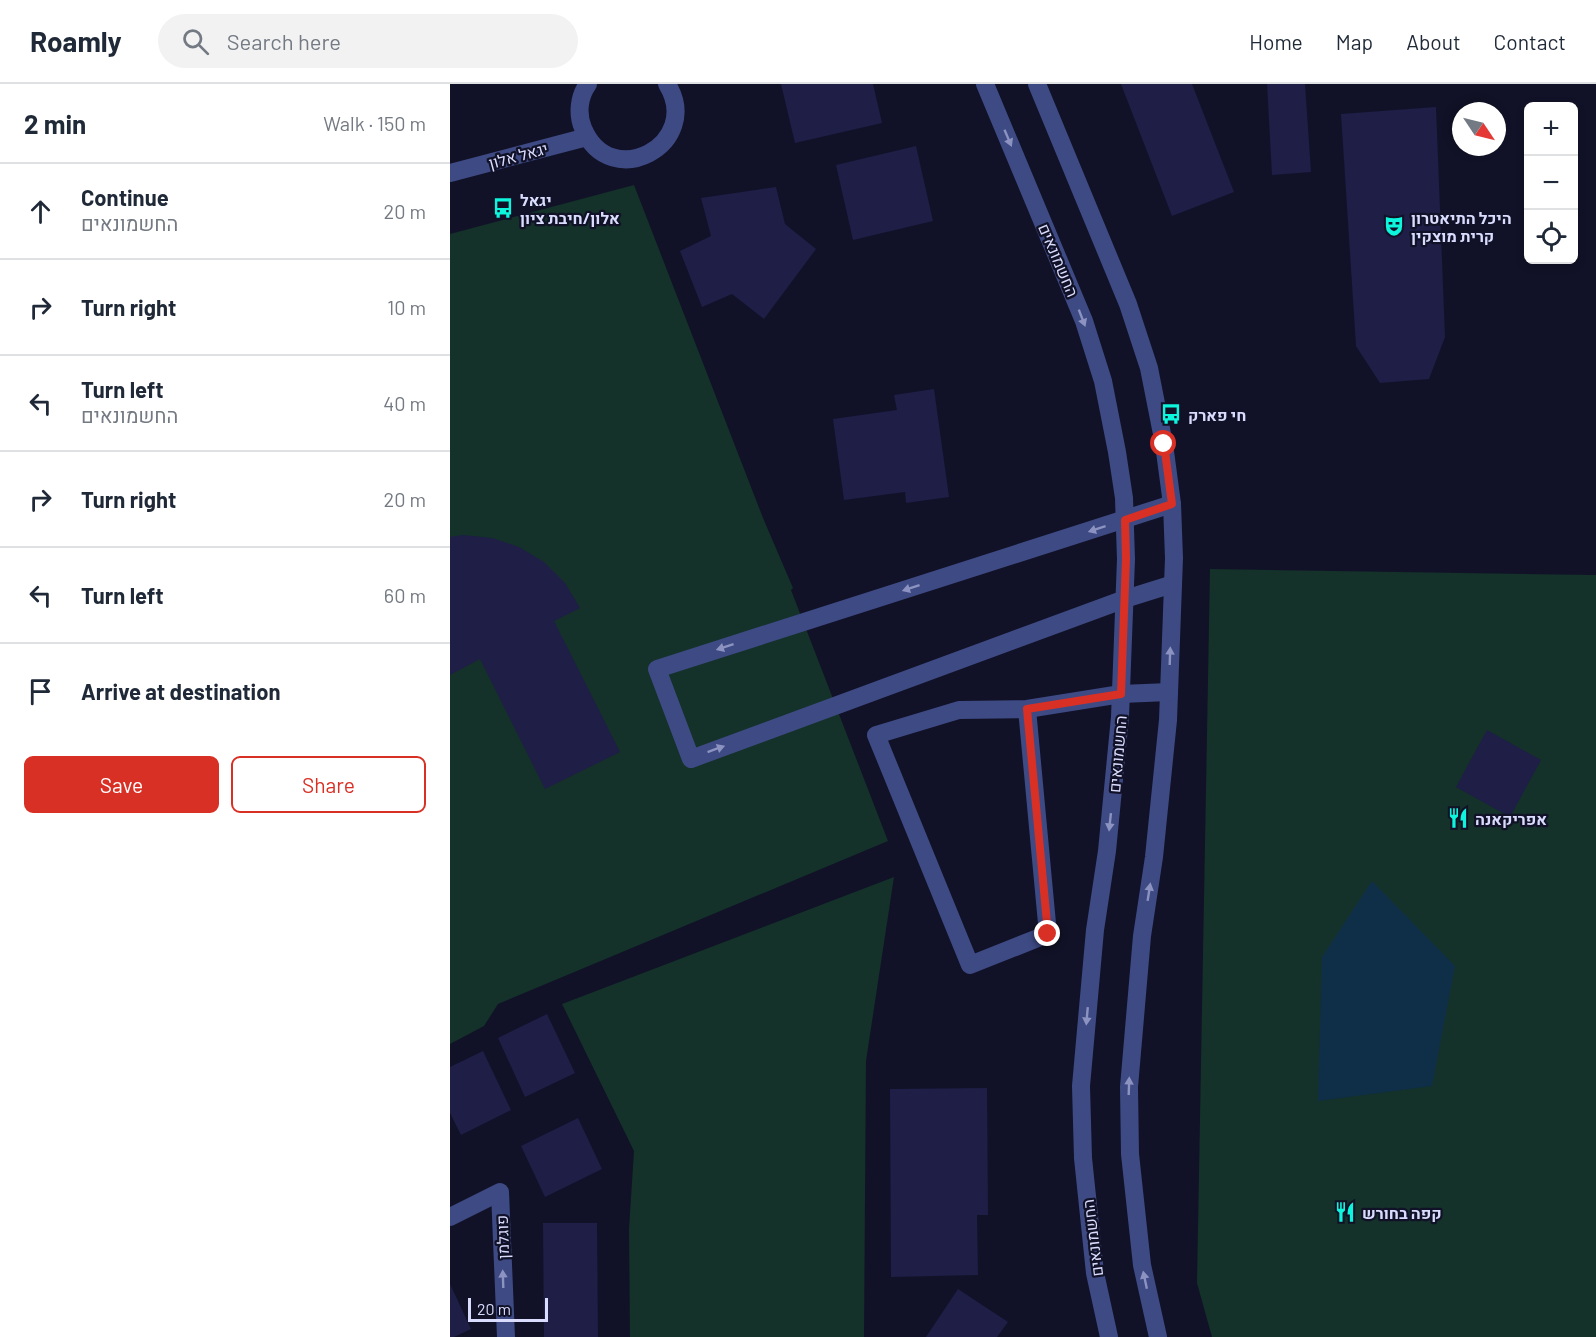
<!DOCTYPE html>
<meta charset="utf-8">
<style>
:root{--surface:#fff;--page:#f2f2f3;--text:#1f2937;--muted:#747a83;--line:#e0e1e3;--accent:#d93025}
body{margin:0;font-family:Barlow,Heebo,sans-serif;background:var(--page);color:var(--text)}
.controls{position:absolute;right:18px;top:18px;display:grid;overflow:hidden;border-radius:9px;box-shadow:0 3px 9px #0003}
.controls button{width:54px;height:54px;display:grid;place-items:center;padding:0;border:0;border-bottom:2px solid var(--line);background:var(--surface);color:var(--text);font:30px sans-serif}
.compass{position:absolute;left:1002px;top:18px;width:54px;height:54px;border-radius:50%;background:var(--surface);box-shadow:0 3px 9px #0003;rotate:125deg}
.scale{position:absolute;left:18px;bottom:15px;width:80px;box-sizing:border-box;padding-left:6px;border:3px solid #d9dcfd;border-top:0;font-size:16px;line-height:21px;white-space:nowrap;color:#d9dcfd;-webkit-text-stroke:4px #111227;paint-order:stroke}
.stop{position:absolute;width:18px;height:18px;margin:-14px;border:4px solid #d93025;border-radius:50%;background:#fff}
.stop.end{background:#d93025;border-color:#fff;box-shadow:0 2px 6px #0008}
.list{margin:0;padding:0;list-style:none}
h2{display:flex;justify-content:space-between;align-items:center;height:78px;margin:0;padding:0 24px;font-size:26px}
h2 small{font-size:20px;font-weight:400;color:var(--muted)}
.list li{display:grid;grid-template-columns:39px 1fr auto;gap:18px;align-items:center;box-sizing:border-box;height:96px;padding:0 24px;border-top:2px solid var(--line)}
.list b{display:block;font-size:22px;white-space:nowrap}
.list p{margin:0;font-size:20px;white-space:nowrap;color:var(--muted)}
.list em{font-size:20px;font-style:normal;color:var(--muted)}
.actions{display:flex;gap:12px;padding:18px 24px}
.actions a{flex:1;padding:14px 0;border:2px solid var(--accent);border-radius:9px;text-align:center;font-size:21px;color:var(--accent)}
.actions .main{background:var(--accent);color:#fff}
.icon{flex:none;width:33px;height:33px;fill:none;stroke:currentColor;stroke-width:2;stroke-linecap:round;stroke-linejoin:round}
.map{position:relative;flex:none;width:1146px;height:1253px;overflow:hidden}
header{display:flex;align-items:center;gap:36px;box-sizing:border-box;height:84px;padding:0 30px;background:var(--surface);border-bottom:2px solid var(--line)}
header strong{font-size:28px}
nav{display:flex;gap:33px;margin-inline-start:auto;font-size:21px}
.search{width:420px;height:54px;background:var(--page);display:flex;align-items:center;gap:15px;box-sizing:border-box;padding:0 21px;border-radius:33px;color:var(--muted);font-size:22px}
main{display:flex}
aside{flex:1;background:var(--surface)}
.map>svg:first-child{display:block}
</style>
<header>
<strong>Roamly</strong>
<div class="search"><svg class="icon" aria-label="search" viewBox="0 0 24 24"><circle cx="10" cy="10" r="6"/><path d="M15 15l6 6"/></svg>Search here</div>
<nav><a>Home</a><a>Map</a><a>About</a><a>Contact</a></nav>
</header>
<main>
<aside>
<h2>2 min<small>Walk · 150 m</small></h2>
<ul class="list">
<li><svg class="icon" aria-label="ahead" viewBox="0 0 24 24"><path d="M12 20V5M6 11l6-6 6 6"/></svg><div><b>Continue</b><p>החשמונאים</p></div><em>20 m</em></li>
<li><svg class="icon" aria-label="right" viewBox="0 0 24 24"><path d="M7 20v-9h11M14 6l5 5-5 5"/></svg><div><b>Turn right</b></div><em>10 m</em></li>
<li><svg class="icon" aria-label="left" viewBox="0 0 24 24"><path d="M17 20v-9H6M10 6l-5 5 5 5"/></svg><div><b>Turn left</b><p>החשמונאים</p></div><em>40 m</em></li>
<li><svg class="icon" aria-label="right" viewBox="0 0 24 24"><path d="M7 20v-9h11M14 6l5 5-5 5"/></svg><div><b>Turn right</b></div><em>20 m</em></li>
<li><svg class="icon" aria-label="left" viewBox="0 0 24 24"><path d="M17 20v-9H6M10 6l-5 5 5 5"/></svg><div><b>Turn left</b></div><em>60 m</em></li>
<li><svg class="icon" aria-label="arrive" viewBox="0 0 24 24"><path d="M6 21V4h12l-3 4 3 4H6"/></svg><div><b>Arrive at destination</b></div></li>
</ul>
<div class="actions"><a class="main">Save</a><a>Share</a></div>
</aside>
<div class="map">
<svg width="1146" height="1253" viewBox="0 0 1146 1253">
<rect width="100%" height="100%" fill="#111227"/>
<g fill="#14312a">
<polygon points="184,101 313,434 343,504 341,506 438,757 48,920 34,942 0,960 0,150"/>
<polygon points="760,485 1146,491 1146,1253 762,1253 747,1199"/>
<polygon points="444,793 416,977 414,1253 180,1253 179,1145 184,1067 112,920"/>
</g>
<polygon fill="#0f2f48" points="922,797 1005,882 982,1002 868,1017 872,873"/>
<g fill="#1e1e47">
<polygon points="331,0 423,0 432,39 345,59"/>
<polygon points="671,0 742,0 784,108 722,132"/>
<polygon points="817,0 855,0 861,88 822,91"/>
<polygon points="986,23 995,253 979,295 930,299 906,262 891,30"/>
<polygon points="466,62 483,137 403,156 386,81"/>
<polygon points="326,103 335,140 366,165 314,235 282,210 252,223 230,167 261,152 251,114"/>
<polygon points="484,305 499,413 456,419 455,408 394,416 383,335 447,326 444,311"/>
<polygon points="13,451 42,454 69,463 94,478 115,499 130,524 104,537 170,668 95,705 30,575 0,591 0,453"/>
<polygon points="1037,646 1091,676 1060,733 1006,703"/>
<polygon points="97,930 125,989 75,1013 48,954"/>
<polygon points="33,967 61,1026 11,1051 0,1029 0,983"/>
<polygon points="537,1004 538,1131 527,1131 528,1191 441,1193 440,1005"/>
<polygon points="128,1034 152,1085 95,1113 71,1062"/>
<polygon points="93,1139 147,1139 148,1253 94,1253"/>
<polygon points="0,1200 21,1245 4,1253 0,1253"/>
<polygon points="508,1205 558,1238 547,1253 476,1253"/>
</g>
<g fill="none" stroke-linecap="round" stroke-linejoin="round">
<g stroke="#3e4a84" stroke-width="18">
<path d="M138,0C129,12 127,30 133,44C160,110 254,60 217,0"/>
<polyline points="535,0 634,237 653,297 667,368 674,414 676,475 670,633 657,767 645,846 631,1002 633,1074 645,1189 659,1253"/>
<polyline points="587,0 678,220 699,284 714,360 722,420 724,474 718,636 704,773 692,852 679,1003 680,1070 692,1181 708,1253"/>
<polyline points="0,89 137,53"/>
<polyline points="722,420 207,585 241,675 675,515 723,500"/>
<polyline points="577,625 598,850 520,881 426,651 509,626 577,625 671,610 719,608"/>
<polyline points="0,1133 50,1108 56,1253"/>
</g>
</g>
<defs><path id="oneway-solid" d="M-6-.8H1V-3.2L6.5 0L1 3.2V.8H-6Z" transform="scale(1.5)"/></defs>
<g fill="#8c93c0">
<use href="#oneway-solid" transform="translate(558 54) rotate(67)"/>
<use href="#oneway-solid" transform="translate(632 234) rotate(69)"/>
<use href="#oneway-solid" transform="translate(647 445) rotate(162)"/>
<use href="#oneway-solid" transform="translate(461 504) rotate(162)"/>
<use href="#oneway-solid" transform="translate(275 563) rotate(162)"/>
<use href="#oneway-solid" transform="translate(720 572) rotate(-88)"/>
<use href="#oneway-solid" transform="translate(266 665) rotate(-20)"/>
<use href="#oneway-solid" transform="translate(660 738) rotate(96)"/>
<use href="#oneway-solid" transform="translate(699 808) rotate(-81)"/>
<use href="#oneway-solid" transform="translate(637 932) rotate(95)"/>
<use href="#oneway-solid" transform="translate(679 1002) rotate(-88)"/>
<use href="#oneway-solid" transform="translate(53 1195) rotate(-92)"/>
<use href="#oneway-solid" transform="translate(695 1196) rotate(-102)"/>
</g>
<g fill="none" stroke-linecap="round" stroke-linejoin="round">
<polyline stroke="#d93025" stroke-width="8" points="598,850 577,625 671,610 676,475 675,436 722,420 714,360"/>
</g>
<defs>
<g id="bus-bare" transform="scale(1.62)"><path d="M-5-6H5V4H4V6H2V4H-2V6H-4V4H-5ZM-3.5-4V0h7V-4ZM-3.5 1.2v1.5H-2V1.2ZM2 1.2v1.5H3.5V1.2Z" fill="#0df5dc" stroke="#111227" stroke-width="2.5" paint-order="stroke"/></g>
<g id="theatre-bare" transform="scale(1.62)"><path d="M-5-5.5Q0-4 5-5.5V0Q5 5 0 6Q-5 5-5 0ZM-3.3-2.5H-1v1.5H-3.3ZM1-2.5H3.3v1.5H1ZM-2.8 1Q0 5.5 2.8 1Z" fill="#0df5dc" stroke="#111227" stroke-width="2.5" paint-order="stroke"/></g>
<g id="restaurant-bare" transform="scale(1.62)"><path d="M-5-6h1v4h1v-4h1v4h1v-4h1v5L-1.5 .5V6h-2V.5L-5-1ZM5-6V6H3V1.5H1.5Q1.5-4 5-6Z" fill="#0df5dc" stroke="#111227" stroke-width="2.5" paint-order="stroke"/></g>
</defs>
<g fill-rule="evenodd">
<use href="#bus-bare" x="53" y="124"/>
<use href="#theatre-bare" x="944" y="142"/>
<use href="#bus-bare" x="721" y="330"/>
<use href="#restaurant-bare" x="1008" y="734"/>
<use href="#restaurant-bare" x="895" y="1128"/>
</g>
<g text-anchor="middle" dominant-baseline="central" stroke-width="4.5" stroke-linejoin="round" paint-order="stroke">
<g font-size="16" fill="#d9dcfd" stroke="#111227">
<text transform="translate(68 71) rotate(-15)">יגאל אלון</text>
<text transform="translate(609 176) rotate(67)">החשמונאים</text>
<text transform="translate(667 670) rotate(-85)">החשמונאים</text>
<text transform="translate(52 1153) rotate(-92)">פוגלמן</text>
<text transform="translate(642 1154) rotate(-97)">החשמונאים</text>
</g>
<g font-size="16" font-weight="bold" fill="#d9dcfd" stroke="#111227" text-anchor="start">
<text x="70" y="115">יגאל<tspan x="70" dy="18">אלון/חיבת ציון</tspan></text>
<text x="961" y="133">היכל התיאטרון<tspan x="961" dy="18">קרית מוצקין</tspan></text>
<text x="738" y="330">חי פארק</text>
<text x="1025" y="734">אפריקאנה</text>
<text x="912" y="1128">קפה בחורש</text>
</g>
</g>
</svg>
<div class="controls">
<button>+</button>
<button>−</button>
<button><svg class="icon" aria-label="locate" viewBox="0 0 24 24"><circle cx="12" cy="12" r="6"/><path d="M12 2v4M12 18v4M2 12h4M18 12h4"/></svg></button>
</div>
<svg class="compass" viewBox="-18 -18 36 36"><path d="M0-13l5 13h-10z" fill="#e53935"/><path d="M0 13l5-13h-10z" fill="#747a83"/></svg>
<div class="scale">20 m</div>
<div class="stop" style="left:714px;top:360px"></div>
<div class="stop end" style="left:598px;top:850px"></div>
</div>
</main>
